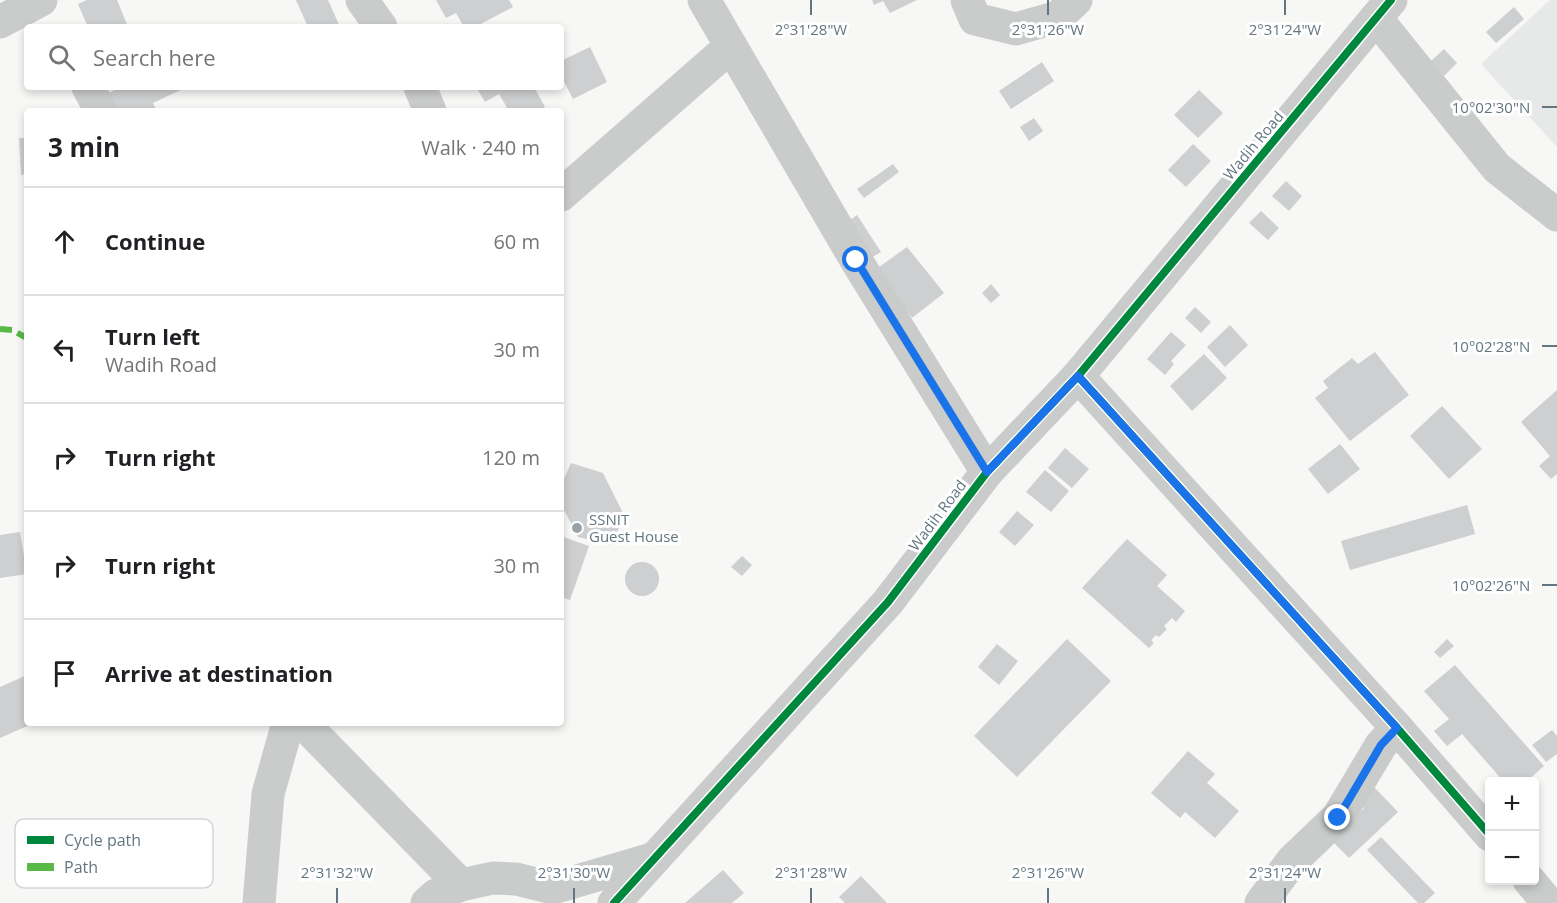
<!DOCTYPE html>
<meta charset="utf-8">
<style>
:root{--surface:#fff;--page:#f6f6f6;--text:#202124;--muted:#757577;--line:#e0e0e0}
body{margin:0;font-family:"Open Sans",sans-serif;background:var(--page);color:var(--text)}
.controls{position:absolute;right:18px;bottom:18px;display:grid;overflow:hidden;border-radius:6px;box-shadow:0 3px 9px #0003}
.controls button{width:54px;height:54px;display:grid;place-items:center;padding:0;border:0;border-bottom:2px solid var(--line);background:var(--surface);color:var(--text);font:30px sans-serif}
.stop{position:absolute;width:18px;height:18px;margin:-14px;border:4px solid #1a73e8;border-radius:50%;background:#fff}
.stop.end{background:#1a73e8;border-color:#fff;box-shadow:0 2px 6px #0008}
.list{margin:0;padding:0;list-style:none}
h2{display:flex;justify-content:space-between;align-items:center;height:78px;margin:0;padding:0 24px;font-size:26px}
h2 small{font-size:20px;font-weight:400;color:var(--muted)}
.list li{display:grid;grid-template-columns:39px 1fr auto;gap:18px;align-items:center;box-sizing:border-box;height:108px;padding:0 24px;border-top:2px solid var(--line)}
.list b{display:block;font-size:22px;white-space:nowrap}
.list p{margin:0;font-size:20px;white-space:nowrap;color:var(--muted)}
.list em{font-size:20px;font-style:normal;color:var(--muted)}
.icon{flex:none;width:33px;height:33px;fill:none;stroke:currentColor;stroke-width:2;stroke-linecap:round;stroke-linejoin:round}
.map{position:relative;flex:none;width:1557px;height:903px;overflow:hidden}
.search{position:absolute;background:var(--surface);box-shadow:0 3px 9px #0003;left:24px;top:24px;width:540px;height:66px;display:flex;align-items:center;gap:15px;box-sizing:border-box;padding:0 21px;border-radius:6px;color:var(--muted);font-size:22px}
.panel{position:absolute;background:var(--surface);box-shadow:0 3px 9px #0003;left:24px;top:108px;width:540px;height:618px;border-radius:6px}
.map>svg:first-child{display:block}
</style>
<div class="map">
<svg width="1557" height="903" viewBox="0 0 1557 903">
<rect width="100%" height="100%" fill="#f7f7f6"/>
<polygon fill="#e7e9e8" points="1550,0 1557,0 1557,147 1481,64"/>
<g fill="#cdcfd0">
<polygon points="87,0 117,0 128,27 88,27 78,4"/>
<polygon points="296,0 328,0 340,27 308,27"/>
<polygon points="436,0 509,0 513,7 475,27 464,27 456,13 446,18"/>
<polygon points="872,0 917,0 890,13 883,1 874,5"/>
<polygon points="1514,7 1524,19 1496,43 1486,32"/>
<polygon points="590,47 607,82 573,99 561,76 561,61"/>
<polygon points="1444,49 1457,63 1444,76 1431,61"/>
<polygon points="1042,62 1054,81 1011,109 999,91"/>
<polygon points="121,87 187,87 153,103 157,111 105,111 98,98"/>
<polygon points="476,87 534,87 545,107 538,111 509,111 499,94 485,102"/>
<polygon points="1199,90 1223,113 1198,138 1174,115"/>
<polygon points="1034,118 1043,131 1029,141 1020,127"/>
<polygon points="19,138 27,138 27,174 21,175"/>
<polygon points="1193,144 1211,161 1186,187 1168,170"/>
<polygon points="893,164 899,172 864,198 857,189"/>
<polygon points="1286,181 1302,196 1289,211 1272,196"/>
<polygon points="1261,211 1279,228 1268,240 1249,223"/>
<polygon points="857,215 881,252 869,259 846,223"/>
<polygon points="907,247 944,293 912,318 875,270"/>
<polygon points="991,284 1000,295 991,303 982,293"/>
<polygon points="1195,307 1211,322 1201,333 1185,318"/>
<polygon points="1230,325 1248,345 1225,367 1207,347"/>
<polygon points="1171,332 1186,345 1171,361 1174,364 1165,375 1147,359"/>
<polygon points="1375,352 1409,395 1350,441 1315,398 1328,388 1323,381 1352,358 1358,364"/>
<polygon points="1204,354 1227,378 1192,411 1170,386"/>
<polygon points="1557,390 1557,474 1551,479 1539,466 1550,456 1521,422"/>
<polygon points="1442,406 1482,449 1449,479 1410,436"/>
<polygon points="1340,444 1360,469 1328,494 1308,469"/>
<polygon points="1065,448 1089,469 1072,488 1048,468"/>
<polygon points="571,463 603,473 624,515 612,545 578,537 561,504 561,486"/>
<polygon points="1045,470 1069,491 1051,512 1026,492"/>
<polygon points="1467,505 1475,534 1350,570 1341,541"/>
<polygon points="1017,511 1034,525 1015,546 999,532"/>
<polygon points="20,532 27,574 0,578 0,535"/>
<polygon points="561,536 589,546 570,600 561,597"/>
<polygon points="1127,539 1167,575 1157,586 1185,611 1176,622 1172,618 1164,626 1167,629 1159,637 1156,635 1151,640 1154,643 1149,648 1082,588"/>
<polygon points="742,556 752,565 742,576 731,567"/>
<circle cx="642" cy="579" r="17"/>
<polygon points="1067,639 1111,681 1017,777 974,736"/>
<polygon points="1447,639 1454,646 1440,658 1434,652"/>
<polygon points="997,644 1018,661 999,685 978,667"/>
<polygon points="1455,665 1544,766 1526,782 1504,782 1462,734 1447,746 1434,731 1449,719 1424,691"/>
<polygon points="27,675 27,723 34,723 0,738 0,687"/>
<polygon points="1552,730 1557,736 1557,754 1546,762 1532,745"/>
<polygon points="1188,751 1215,774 1207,783 1239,811 1215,838 1185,812 1180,818 1151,793"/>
<polygon points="1374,787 1398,812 1349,858 1330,839 1364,808 1359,802"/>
<polygon points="1381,837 1435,893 1424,903 1418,903 1367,850"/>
<polygon points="723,870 744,893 732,903 685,903"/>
<polygon points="861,876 887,903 845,903 839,897"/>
</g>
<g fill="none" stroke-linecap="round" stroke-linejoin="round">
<g stroke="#cacccc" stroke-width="33">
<polyline points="362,0 381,27"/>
<polyline points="704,0 856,260 987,472"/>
<polyline points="967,0 975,19 1016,29 1058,17 1076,0"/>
<polyline points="1376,18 1497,168 1557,215"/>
<polyline points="0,22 41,0"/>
<polyline points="88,87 101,111"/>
<polyline points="420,87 430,111"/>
<polyline points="561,195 730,47"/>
<polyline points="1078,376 1397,728 1490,835"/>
<polyline points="303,723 461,885"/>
<polyline points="1529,880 1548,903"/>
<polyline points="259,903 268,794 288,723"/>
<polyline points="427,903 436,895 461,885 493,878 516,879 553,888 655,858"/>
<polyline points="614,903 888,602 987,472 1078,376 1391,0"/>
<polyline points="1261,903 1292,861 1338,817 1381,745 1397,728"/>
</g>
<polyline stroke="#58b947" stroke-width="6" stroke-dasharray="12 6" stroke-linecap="butt" points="0,329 12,330 27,338"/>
<g stroke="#fff" stroke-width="11">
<g id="cycleway">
<polyline points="1078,376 1397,728 1490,835"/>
<polyline points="614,903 888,602 987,472 1078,376 1391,0"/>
</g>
</g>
<use href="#cycleway" stroke="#00873e" stroke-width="8"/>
</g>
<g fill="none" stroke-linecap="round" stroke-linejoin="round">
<polyline stroke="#1a73e8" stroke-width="8" points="856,260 987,472 1078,376 1397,728 1381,745 1338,818"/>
</g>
<path fill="none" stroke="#637680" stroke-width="2" d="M811,0V15M1048,0V15M1285,0V15M1542,107H1557M1542,346H1557M1542,585H1557M337,888V903M574,888V903M811,888V903M1048,888V903M1285,888V903"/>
<circle fill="#97a3a9" stroke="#fff" stroke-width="2" cx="577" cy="528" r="6"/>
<g text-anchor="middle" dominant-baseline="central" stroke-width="6" stroke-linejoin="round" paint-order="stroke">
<g font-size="15" fill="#637680" stroke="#fff">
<text transform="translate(1253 145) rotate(-50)">Wadih Road</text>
<text transform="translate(937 515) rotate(-53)">Wadih Road</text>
</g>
<g font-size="15" fill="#637680" stroke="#fff" text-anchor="start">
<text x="589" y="519">SSNIT<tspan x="589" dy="17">Guest House</tspan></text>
</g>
</g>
<rect x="15" y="819" width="198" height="69" rx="9" fill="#fff" stroke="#d0d6d9" stroke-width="1.5"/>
<rect x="27" y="836" width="27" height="8" fill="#00873e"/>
<rect x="27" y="863" width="27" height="8" fill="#58b947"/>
<g font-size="16" fill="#637680">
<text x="64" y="846">Cycle path</text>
<text x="64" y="873">Path</text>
</g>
<g font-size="15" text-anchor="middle" fill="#637680" stroke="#fff" stroke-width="6" stroke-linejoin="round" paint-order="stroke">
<text x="811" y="35">2°31'28"W</text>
<text x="1048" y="35">2°31'26"W</text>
<text x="1285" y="35">2°31'24"W</text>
<text x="1491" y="113">10°02'30"N</text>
<text x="1491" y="352">10°02'28"N</text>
<text x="1491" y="591">10°02'26"N</text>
<text x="337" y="878">2°31'32"W</text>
<text x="574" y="878">2°31'30"W</text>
<text x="811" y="878">2°31'28"W</text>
<text x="1048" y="878">2°31'26"W</text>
<text x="1285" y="878">2°31'24"W</text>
</g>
</svg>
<div class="controls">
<button>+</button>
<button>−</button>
</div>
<div class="stop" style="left:856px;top:260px"></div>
<div class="stop end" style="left:1338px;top:818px"></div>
<div class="search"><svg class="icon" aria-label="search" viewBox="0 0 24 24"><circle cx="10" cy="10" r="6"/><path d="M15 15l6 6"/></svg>Search here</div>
<section class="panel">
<h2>3 min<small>Walk · 240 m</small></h2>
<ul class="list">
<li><svg class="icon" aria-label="ahead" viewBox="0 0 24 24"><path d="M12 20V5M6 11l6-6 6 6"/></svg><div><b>Continue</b></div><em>60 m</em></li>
<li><svg class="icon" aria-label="left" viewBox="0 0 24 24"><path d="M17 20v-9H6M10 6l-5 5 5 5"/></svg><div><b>Turn left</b><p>Wadih Road</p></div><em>30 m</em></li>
<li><svg class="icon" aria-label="right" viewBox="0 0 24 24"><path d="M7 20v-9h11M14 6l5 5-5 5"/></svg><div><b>Turn right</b></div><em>120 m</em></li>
<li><svg class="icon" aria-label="right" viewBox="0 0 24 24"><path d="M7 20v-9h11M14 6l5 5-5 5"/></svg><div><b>Turn right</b></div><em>30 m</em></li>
<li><svg class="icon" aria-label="arrive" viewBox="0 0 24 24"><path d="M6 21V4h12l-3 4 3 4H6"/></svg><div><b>Arrive at destination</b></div></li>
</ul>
</section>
</div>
